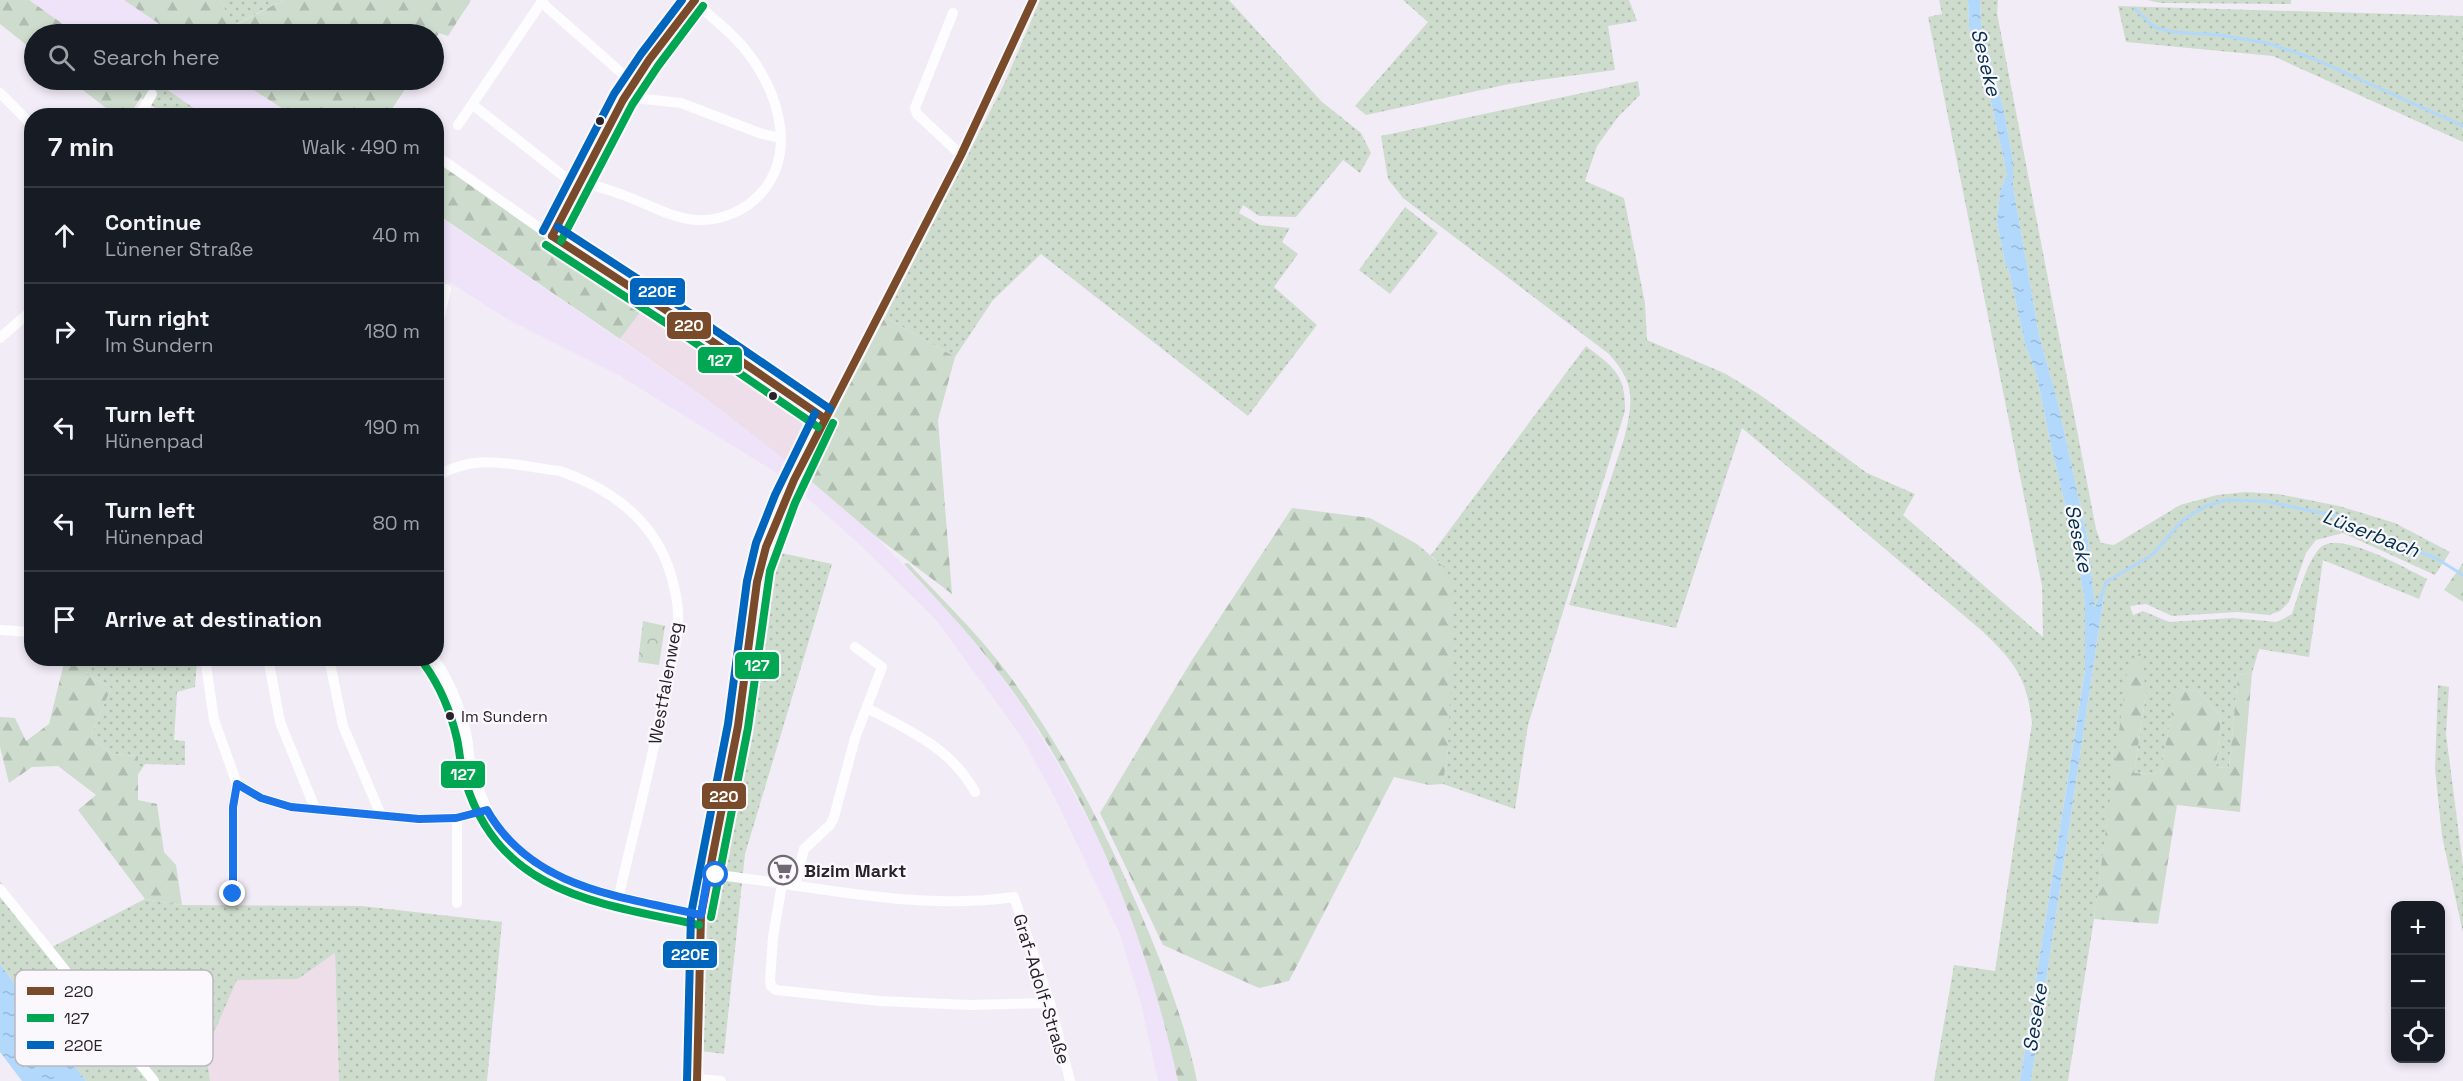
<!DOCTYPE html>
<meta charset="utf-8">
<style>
:root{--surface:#171b24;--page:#20242c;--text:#f1f3f6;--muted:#9ea1a6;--line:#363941}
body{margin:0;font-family:"Space Grotesk",sans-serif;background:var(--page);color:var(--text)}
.controls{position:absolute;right:18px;bottom:18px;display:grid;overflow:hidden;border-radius:12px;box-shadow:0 3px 9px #0003}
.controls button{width:54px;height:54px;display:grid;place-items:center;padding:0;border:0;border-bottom:2px solid var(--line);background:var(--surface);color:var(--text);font:30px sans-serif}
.stop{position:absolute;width:18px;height:18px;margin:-14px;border:4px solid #1a73e8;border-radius:50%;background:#fff}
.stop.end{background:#1a73e8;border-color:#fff;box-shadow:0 2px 6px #0008}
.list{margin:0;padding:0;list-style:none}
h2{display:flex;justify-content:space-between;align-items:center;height:78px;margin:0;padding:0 24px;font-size:26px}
h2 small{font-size:20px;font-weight:400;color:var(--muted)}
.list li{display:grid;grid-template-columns:39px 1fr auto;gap:18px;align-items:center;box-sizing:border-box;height:96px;padding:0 24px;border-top:2px solid var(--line)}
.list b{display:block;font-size:22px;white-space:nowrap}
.list p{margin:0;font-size:20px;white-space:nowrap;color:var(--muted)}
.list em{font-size:20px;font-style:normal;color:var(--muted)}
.icon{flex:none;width:33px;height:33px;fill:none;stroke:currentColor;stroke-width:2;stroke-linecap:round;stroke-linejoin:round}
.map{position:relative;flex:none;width:2463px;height:1081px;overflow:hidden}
.search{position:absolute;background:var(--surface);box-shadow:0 3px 9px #0003;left:24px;top:24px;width:420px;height:66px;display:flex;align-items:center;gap:15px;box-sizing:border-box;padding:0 21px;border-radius:33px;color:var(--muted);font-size:22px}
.panel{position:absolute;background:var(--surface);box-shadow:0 3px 9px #0003;left:24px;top:108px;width:420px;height:558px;border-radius:24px}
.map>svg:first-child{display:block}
</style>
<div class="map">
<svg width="2463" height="1081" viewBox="0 0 2463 1081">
<defs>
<pattern id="grass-dots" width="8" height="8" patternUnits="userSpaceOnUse" patternTransform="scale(1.5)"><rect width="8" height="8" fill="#cddccd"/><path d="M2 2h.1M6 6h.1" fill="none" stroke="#b0bcb0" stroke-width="1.8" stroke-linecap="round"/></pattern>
<pattern id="forest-firs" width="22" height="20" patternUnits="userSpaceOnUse" patternTransform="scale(1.5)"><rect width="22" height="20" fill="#cddccd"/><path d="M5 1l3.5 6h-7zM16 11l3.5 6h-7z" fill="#b0bcb0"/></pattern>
<pattern id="park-crowns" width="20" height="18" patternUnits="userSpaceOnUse" patternTransform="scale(1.5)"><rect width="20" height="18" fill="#cddccd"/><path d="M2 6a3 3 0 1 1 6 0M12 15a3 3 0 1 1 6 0" fill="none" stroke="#b0bcb0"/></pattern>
<pattern id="water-ripples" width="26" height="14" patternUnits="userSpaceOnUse" patternTransform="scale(1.5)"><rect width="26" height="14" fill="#b2d8fb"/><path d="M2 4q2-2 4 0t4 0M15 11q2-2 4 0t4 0" fill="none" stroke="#99b9d7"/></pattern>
</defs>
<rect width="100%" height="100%" fill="#f2ecf7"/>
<g fill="#eedeea">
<polygon points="647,303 826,429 805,476 709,401 620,339"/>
<polygon points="335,953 339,1081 210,1081 206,1051 237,980 298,979"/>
</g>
<g fill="#efe3fa">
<polygon points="29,0 124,0 174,34 77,34"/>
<polygon points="152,80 239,80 292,115 204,115"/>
<polygon points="436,214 709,401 793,466 874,535 948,610 995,667 1021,704 1055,759 1094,831 1117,881 1149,967 1165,1020 1178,1081 1158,1081 1141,1004 1119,932 1055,798 1021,736 936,620 859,544 786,479 622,377 507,319 437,274"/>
</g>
<g fill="url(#grass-dots)">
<polygon points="220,0 283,0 233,26"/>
<polygon points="1040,0 1229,0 1321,101 1361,133 1371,153 1360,173 1343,160 1296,217 1259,216 1243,205 1239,213 1260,225 1290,228 1282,242 1298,254 1274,287 1317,325 1248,416 1041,254 993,300 955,357 885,317 1005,82"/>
<polygon points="1403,0 1629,0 1637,21 1608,26 1615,70 1509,84 1366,115 1355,106 1428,22"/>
<path d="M1939,0H1968L1969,26L1973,41L1982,61L2007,174L2000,192L1997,222L2005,262L2010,274L2025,344L2037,376L2051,446L2077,552L2085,604V669L2020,1081H1934L1954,965L1995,971L2032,723C2027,677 2014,661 1981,630L1742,428L1676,628L1569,605L1624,439C1633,401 1636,384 1609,354L1403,198L1388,179L1381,136L1638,81L1640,95L1618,117L1597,146L1585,181L1624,198L1645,303L1647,340L1726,374L1760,395L1867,473L1915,494L1903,515L2043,637L2042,586L1928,17L1942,14Z"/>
<path d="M1980,0H1998L1997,13L2096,529L2101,543L2114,545L2180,505L2217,495L2246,492L2278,494L2339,506L2395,523L2450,552L2435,575L2343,533L2316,540L2306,553L2289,602L2280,611L2269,615L2238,612L2172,616L2146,604L2130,606L2133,615L2143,611L2169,622L2232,618L2277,622L2292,614C2299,594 2305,566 2319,549C2337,528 2406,569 2427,579L2419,599L2323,560L2309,657L2259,649L2252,673L2238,675L2229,767L2216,768L2221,717L2197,690L2176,692L2160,774L2134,773L2146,693L2129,664L2094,919L2068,1081H2031L2104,595L2095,610L2088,541L2058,403L2039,335L2013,186V160L2004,111L1981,24Z"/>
<polygon points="2147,0 2291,0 2291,4 2161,3"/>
<polygon points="2118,6 2463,16 2463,142 2273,56 2126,42"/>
<polygon points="153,80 204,115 165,115 141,98"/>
<polygon points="1405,207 1438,233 1390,294 1359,270"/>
<path d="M1586,346C1613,367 1626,374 1625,411L1528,725L1515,809L1443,784L1448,749L1443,566L1431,555Z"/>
<polygon points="763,549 832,564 745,854 724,1054 693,1050 698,926"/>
<polygon points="91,659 197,659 195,687 177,692 174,740 185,741 185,765 145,764 137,776 138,756 113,754 90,738 111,688 87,675"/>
<polygon points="2438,685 2449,687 2446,734 2463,866 2463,933 2442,836 2435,769"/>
<polygon points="0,881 52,947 145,899 182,905 362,906 502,922 487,1081 339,1081 335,953 298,979 237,980 206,1051 210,1081 86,1081 0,964"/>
</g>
<g fill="url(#forest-firs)">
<polygon points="0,0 29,0 77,34 34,34 34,51 0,24"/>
<polygon points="124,0 220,0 234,26 283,0 471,0 448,36 439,33 434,41 434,34 174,34"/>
<polygon points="70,80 153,80 129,115 115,115"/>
<polygon points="239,80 411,80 388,115 292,115"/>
<polygon points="436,162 647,303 620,339 437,214"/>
<polygon points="885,317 955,357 938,420 952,594 874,535 805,476 826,429"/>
<polygon points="1292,508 1370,518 1417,544 1443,566 1454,589 1448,749 1443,784 1429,785 1394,777 1289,981 1259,988 1163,945 1100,813 1192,660"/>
<path d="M908,563C941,598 977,633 1006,671C1059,742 1100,820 1135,900C1161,960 1184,1018 1197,1081H1178C1146,933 1087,786 994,666C966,630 935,597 904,564Z"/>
<polygon points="2463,563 2463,602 2444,590"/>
<polygon points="2141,652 2146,693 2134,773 2160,774 2176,691 2197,690 2221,717 2216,768 2229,767 2238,675 2252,673 2240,812 2177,805 2158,924 2094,919 2128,664"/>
<polygon points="65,659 91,659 87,675 111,688 90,738 113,754 138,756 138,800 157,804 164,852 176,865 182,905 145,899 78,810 96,795 58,766 32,767 9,783 0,747 0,717 15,718 26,741 49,724"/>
</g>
<polygon fill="url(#park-crowns)" points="643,621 665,626 659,665 638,662"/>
<g fill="url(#water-ripples)">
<polygon points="1968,0 1980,0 1981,24 2004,111 2013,160 2013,186 2039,335 2058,403 2088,541 2095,608 2100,594 2104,595 2031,1081 2020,1081 2085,670 2085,604 2077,552 2051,446 2037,376 2025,344 2010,274 2005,262 1997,222 2000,192 2007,174 1982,61 1973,41 1969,26"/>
<polygon points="0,964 86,1081 22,1081 0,1052"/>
</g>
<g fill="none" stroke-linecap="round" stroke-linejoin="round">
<g stroke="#b2d8fb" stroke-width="3">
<polyline points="2135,9 2154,27 2173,32 2219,35 2267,43 2312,58 2463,126"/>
<polyline points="2102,596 2106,582 2152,555 2183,520 2204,507 2226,500 2263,501 2337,516 2390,542 2434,557 2463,575"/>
</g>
<g stroke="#fdfcfe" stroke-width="10">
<polyline points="541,2 633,83"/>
<polyline points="953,13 915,108 917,114 961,155"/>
<polyline points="0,93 32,125"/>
<polyline points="625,97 681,103 762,134 781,138"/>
<path d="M473,105L566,178L578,183L593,185C605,189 617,192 628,197C651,205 672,219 698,220C722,221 747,210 763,191C798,148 776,87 744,48C730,31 711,16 694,2"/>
<polyline points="139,116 152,94"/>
<polyline points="458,125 543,0"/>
<polyline points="437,156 578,255 678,318 824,418"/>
<path d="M552,236C578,184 603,130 635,81C653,53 674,27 695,0"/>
<polyline points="436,334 446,289"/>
<polyline points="0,338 32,310"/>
<path d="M436,477C476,451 516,466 560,471C611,489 655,521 671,575C675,589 679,605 678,620C677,651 667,682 661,713C649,774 633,834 619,895"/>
<polyline points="0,630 32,632"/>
<polyline points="205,658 214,720 237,784 261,798 291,807 419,819 457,818 487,810"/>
<polyline points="268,658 280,722 315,808"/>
<polyline points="329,658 343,726 381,815"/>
<path d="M433,658C450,680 461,711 467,737C469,746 468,756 471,764C477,787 486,812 500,831C543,890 634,899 701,915"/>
<path d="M867,708C909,730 952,749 975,792"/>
<polyline points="457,818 457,903"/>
<path d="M708,874C810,884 911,912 1014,897L1050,1003L1070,1081"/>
<polyline points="782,884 773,937 770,980 771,986 776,990 880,1001 970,1005 1050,1003"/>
<polyline points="795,886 804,849 830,825 834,817 855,738 882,667 855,647"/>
<polyline points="0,889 154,1081"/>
<polyline points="233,894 233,807 237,784"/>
<polyline points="697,1079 721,1081"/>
</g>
<polyline stroke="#ece7e4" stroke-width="12" points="697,1081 701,915 738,726 757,582 766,547 794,480 961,155 997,81 1033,0"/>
<g stroke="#fbf8fd" stroke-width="12">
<g id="bus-1">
<polyline points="552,236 678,318 824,418"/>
<polyline points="552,236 623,100 649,60 695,0"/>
<polyline points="697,1081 701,915 738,726 757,582 766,547 794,480 961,155 1033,0"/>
</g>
</g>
<g stroke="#fbf8fd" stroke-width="12">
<g id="bus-2">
<polyline points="561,241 632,105 658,66 703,6"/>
<polyline points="546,245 672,327 818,427"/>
<path d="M424,664C440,686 451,713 457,739C460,753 460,766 465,780C499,894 598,903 699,925"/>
<polyline points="711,917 748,728 770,571 795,503 833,423"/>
</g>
</g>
<g stroke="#fbf8fd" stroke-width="12">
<g id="bus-3">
<polyline points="558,227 684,309 830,409"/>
<polyline points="543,231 614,94 641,54 682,0"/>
<polyline points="687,1081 691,914 728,724 747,581 756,543 775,495 815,413"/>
</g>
</g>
<use href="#bus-1" stroke="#7a4b2a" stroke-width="8"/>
<use href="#bus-2" stroke="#00a651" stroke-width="8"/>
<use href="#bus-3" stroke="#0065bd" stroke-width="8"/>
</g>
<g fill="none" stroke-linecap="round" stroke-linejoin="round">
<path stroke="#1a73e8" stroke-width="8" d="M233,894V807L237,784L261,798L291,807L419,819L456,818L487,810C532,889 620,896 701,915L708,874L716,875"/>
</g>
<defs>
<g id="supermarket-ring" transform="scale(1.5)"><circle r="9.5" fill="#fbf8fd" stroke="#6e6972" stroke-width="1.5"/><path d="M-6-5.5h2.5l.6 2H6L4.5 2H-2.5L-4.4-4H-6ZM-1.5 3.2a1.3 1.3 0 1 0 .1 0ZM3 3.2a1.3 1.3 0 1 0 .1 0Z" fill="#6e6972"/></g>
</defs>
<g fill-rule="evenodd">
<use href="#supermarket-ring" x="783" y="870"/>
</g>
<g fill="#27222b" stroke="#fbf8fd" stroke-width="2">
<circle cx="600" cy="121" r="5"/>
<circle cx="773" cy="396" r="5"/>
<circle cx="450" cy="716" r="5"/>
</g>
<g text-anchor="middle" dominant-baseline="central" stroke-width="4.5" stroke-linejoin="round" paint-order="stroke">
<g font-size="16" fill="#27222b" stroke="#fbf8fd" text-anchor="start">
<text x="461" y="716">Im Sundern</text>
</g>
<g font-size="18" fill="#27222b" stroke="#fbf8fd">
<text transform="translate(665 683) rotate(-80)">Westfalenweg</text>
<text transform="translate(1042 989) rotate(73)">Graf-Adolf-Straße</text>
</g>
<g font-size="18" font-weight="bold" fill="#27222b" stroke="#fbf8fd" text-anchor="start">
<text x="804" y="870">Bizim Markt</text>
</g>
<g font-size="20" font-style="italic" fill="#03304d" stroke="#fbf8fd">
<text transform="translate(1986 62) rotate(76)">Seseke</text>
<text transform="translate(2371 533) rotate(21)">Lüserbach</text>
<text transform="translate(2079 538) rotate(78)">Seseke</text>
<text transform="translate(2035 1018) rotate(-81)">Seseke</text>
</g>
</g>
<rect x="15" y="970" width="198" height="96" rx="9" fill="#fbf8fd" stroke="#bbb8be" stroke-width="1.5"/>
<rect x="27" y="987" width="27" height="8" fill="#7a4b2a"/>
<rect x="27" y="1014" width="27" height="8" fill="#00a651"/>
<rect x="27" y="1041" width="27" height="8" fill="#0065bd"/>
<g font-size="16" fill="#27222b">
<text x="64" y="997">220</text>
<text x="64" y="1024">127</text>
<text x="64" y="1051">220E</text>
</g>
<g stroke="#fbf8fd" stroke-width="2">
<rect x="629" y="277" width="57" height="29" rx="6" fill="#0065bd"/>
<rect x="666" y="311" width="46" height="29" rx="6" fill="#7a4b2a"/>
<rect x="697" y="346" width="46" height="28" rx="6" fill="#00a651"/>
<rect x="734" y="651" width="46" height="29" rx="6" fill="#00a651"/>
<rect x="440" y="760" width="46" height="29" rx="6" fill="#00a651"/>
<rect x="701" y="782" width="46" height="28" rx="6" fill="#7a4b2a"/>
<rect x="662" y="940" width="56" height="29" rx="6" fill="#0065bd"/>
</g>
<g font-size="16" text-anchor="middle" font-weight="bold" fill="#fff">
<text x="657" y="297">220E</text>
<text x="689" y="331">220</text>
<text x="720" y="366">127</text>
<text x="757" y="671">127</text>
<text x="463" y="780">127</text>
<text x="724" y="802">220</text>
<text x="690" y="960">220E</text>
</g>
</svg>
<div class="controls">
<button>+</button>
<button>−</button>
<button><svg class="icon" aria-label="locate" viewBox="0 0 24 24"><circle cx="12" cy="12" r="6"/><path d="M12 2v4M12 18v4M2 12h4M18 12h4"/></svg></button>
</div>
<div class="stop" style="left:716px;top:875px"></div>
<div class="stop end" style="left:233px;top:894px"></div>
<div class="search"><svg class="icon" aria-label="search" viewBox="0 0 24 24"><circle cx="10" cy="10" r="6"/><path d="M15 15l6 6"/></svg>Search here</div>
<section class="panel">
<h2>7 min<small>Walk · 490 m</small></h2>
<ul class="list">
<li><svg class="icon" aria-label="ahead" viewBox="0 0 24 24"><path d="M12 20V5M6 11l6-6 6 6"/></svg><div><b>Continue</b><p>Lünener Straße</p></div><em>40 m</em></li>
<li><svg class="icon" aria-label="right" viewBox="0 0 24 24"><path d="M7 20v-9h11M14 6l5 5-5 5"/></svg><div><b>Turn right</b><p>Im Sundern</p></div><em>180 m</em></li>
<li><svg class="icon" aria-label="left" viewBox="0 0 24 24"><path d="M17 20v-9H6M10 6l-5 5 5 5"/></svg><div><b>Turn left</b><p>Hünenpad</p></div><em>190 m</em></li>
<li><svg class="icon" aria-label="left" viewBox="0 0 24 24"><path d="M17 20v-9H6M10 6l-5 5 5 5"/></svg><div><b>Turn left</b><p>Hünenpad</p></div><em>80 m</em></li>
<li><svg class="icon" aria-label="arrive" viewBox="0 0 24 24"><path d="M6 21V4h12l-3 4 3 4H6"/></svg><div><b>Arrive at destination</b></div></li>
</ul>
</section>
</div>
